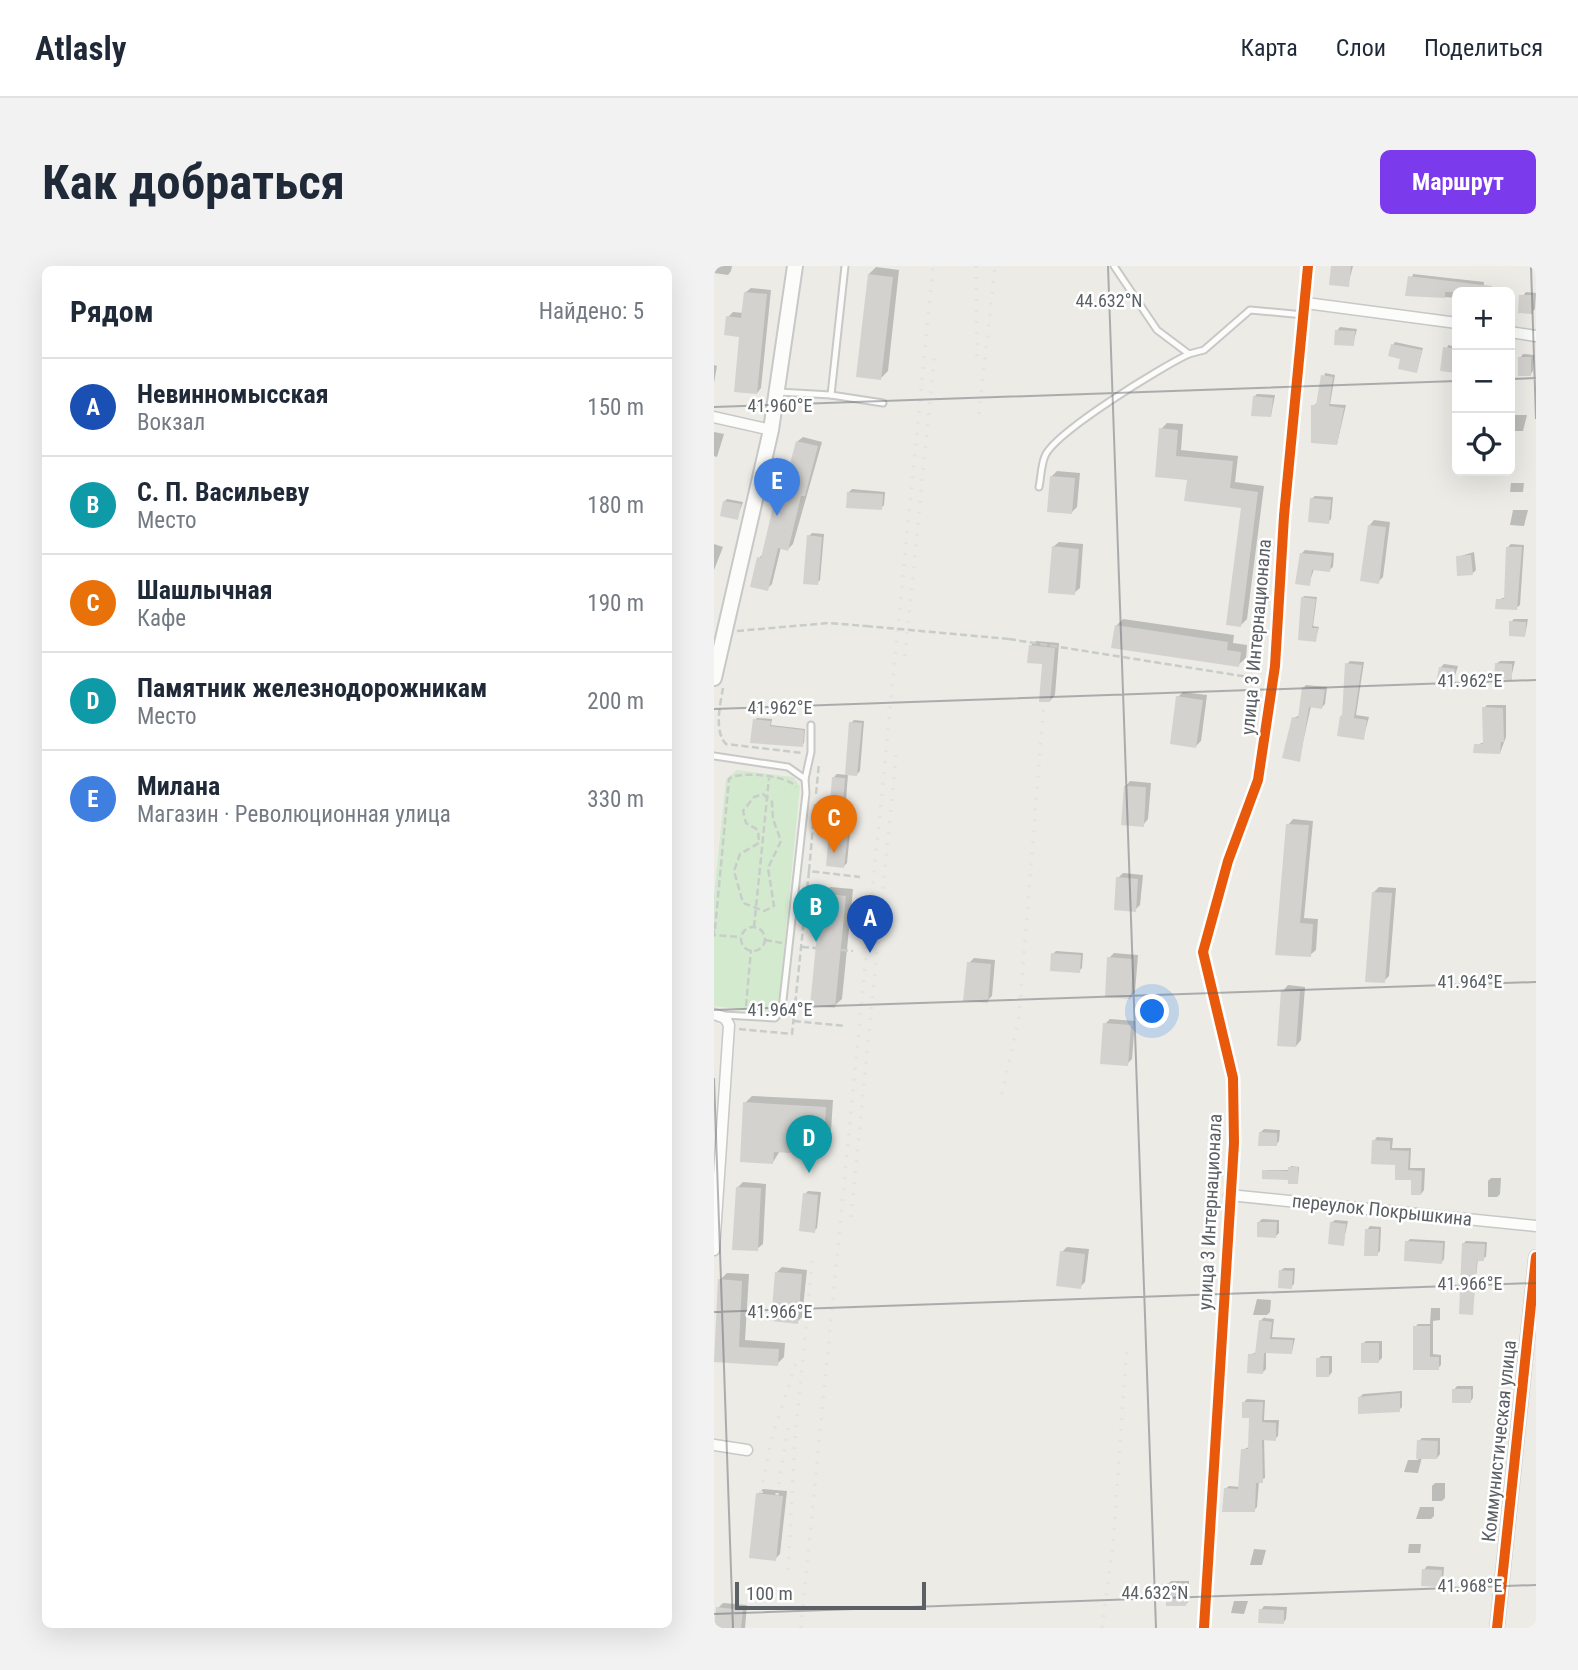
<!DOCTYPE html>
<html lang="ru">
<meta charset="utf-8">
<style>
:root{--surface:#fff;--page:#f2f2f3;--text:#1f2937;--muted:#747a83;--line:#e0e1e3;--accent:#7c3aed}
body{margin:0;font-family:"Roboto Condensed",sans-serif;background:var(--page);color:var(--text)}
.controls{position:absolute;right:21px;top:21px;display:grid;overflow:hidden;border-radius:10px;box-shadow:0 7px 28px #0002}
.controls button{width:63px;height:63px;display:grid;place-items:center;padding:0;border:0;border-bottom:2px solid var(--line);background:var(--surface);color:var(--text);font:35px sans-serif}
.scale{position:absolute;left:21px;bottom:18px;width:191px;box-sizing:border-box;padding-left:7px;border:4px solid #5b6065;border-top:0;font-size:19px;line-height:24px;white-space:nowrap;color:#5b6065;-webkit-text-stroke:5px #fff;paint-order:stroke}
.you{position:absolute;left:439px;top:746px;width:24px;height:24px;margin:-18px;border:5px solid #fff;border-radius:50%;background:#1a73e8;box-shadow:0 0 0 10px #1a73e833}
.badge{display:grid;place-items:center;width:46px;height:46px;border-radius:50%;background:var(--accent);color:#fff;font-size:23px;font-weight:700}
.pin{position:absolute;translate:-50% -58px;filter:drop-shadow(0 2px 4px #0008)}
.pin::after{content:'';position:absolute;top:37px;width:24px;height:21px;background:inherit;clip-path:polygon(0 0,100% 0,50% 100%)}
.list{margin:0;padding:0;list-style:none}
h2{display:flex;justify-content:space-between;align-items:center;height:91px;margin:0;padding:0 28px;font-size:30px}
h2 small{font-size:23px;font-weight:400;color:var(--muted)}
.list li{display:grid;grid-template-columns:46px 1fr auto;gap:21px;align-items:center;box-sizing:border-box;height:98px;padding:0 28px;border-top:2px solid var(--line)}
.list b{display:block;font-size:26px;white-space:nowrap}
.list p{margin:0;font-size:23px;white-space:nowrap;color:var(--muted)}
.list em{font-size:23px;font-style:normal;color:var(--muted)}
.icon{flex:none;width:38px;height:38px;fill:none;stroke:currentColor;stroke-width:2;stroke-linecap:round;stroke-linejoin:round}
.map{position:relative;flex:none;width:822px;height:1362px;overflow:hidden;border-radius:10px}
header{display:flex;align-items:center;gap:42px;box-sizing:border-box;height:98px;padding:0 35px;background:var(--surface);border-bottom:2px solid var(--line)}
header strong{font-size:33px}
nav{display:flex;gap:38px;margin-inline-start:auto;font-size:24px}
.intro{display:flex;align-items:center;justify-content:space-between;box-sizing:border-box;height:168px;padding:0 42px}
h1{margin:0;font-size:49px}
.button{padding:18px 32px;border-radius:10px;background:var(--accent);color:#fff;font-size:24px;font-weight:700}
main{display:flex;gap:42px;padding:0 42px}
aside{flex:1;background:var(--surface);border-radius:10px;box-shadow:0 7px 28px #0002}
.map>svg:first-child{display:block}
</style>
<header>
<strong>Atlasly</strong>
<nav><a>Карта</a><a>Слои</a><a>Поделиться</a></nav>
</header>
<div class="intro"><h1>Как добраться</h1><a class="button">Маршрут</a></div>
<main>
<aside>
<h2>Рядом<small>Найдено: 5</small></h2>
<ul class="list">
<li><span class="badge" style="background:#1a4fb4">A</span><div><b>Невинномысская</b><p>Вокзал</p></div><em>150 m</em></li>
<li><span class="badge" style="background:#0f9aa8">B</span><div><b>С. П. Васильеву</b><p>Место</p></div><em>180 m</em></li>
<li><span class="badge" style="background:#e8710a">C</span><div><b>Шашлычная</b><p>Кафе</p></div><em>190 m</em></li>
<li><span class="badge" style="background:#0f9aa8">D</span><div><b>Памятник железнодорожникам</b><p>Место</p></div><em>200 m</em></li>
<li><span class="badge" style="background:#3f7fe0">E</span><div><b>Милана</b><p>Магазин · Революционная улица</p></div><em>330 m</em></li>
</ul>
</aside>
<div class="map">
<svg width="822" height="1362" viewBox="0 0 822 1362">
<rect width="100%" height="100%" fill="#ecebe6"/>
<polygon fill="#d3eacf" points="23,504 79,511 86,520 65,736 56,747 0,740 0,630 12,513"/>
<g fill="#0003">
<polygon points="0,0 18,0 17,5 14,9 0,7"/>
<polygon points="619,0 639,0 634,19"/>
<polygon points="162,1 185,4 174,105 167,112 155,8"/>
<polygon points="699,8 770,16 769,26 743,26 743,32 693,28"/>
<polygon points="37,22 57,24 47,122 43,127 27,69 14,51 19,46 30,47 32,26"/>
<polygon points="812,26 822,27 821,43 818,46 809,30"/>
<polygon points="626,61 643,63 639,78 623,65"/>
<polygon points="681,76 709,82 703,105 679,79"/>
<polygon points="734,79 743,81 743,105 728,103"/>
<polygon points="809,88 820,89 819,105 816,109 806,92"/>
<polygon points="0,99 3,100 0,117"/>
<polygon points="611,107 621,109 616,138 632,139 623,178 598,140 604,137"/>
<polygon points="543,128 561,129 557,150 540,131"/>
<polygon points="798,149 813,149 809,165 796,165"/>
<polygon points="453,157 469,158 467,184 524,190 521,216 550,220 533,353 527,359 529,240 475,212 443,209 447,163"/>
<polygon points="0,166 10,168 3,191 0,190"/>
<polygon points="89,171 108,176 79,278 74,283 67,281 58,318 53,323 45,292 50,287 60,242 67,238 84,175"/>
<polygon points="796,176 800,176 799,185 796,185"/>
<polygon points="343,205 366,207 363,241 358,246 337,211"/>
<polygon points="810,217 809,226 796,226 797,217"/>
<polygon points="138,223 171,226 170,239 167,242 134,227"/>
<polygon points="601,230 619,231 617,253 614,256 597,233"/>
<polygon points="13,233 29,236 23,252 10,236"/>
<polygon points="799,244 814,244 810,260 796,259"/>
<polygon points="660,254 676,256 669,311 664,316 655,260"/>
<polygon points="98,267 110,268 106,314 103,317 95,270"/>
<polygon points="345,276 369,278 366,322 360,327 339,281"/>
<polygon points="0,278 9,281 0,304"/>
<polygon points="797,278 810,279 806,339 802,342 783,334 792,331 794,281"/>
<polygon points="591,284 620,287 619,301 615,304 600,303 595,318 588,287"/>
<polygon points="760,286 762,304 759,307 743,291"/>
<polygon points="590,330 603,331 599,360 605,361 601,375 588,332"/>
<polygon points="409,353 520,369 519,377 533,379 532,392 524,399 402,360"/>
<polygon points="800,353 814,353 811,369 797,356"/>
<polygon points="322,375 345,377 341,429 336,435 330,396 316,380"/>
<polygon points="636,395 650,396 642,449 655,451 649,473 627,450 630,447 633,398"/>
<polygon points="786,395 801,395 797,412 782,398"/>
<polygon points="730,398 744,400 738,419 727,401"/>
<polygon points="592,419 613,421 611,438 608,441 597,440 585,494 580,452 586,449 589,422"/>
<polygon points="469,426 493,429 487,475 482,480 464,431"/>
<polygon points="773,439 792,439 792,471 786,487 762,479 771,476 770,442"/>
<polygon points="43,452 58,453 57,459 91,463 90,477 88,479 41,454"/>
<polygon points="140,454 150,455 146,505 143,508 134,508 132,534 128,537 120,511 123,508 133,509 137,457"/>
<polygon points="416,515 437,517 434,553 429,559 411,521"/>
<polygon points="579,553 599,555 590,652 604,653 602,684 596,689 563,687 574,559"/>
<polygon points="120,564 136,566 133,597 130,600 117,567"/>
<polygon points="409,607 429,609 426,639 421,644 404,612"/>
<polygon points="116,621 139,623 128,733 120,740 109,628"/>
<polygon points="665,621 682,622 675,710 670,715 660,626"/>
<polygon points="342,685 369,687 368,702 365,705 339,688"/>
<polygon points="400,687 424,689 421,726 416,731 395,692"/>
<polygon points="260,692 281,694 278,730 273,735 255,697"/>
<polygon points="574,719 591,721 587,774 582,780 569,725"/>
<polygon points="396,753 421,755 418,793 413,798 391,758"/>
<polygon points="38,830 119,834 116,880 109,887 66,885 59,896 31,837"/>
<polygon points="550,863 566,864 565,875 562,879 546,867"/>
<polygon points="663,871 679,872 678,882 697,882 696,902 711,902 710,924 707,928 699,913 660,875"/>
<polygon points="577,900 585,901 584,915 550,904 576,904"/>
<polygon points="777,912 787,912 786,928 783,931 774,931 774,915"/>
<polygon points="29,916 52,918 49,978 43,983 23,922"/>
<polygon points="94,925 107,926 103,962 100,965 91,928"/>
<polygon points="548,953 565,954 565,967 562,970 545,956"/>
<polygon points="621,954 634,955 629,978 617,957"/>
<polygon points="656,960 667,961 666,985 663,988 653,964"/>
<polygon points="696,973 731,975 730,993 727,997 693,976"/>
<polygon points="752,975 773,976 772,991 764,993 758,1047 749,978"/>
<polygon points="353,981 375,983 371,1016 366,1021 348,986"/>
<polygon points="68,1001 93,1004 88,1051 83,1056 63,1006"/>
<polygon points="570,1002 581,1002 580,1018 577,1021 566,1005"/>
<polygon points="13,1007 35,1008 31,1074 71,1077 70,1091 63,1098 1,1094 6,1014"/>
<polygon points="543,1033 557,1034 556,1046 550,1052 560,1053 558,1071 581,1072 578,1086 552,1085 552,1103 549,1106 535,1089 543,1086 546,1055 553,1049 539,1049"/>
<polygon points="717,1042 726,1042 726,1054 719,1055 719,1088 727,1089 727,1099 724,1102 701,1102 701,1061 704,1058 716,1058"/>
<polygon points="652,1075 668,1075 668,1092 665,1095 648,1078"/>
<polygon points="607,1090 618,1090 618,1106 615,1110 604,1093"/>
<polygon points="743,1120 759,1120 759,1132 756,1136 740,1124"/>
<polygon points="688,1125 688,1141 685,1144 646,1131 649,1128"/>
<polygon points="533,1133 551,1134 550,1154 565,1154 564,1170 561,1173 550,1172 551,1212 545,1215 543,1241 540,1244 511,1223 515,1220 526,1221 528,1184 535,1181 537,1150 530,1136"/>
<polygon points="708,1172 726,1172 726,1188 723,1192 708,1191 704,1207 690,1206 694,1194 704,1194 705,1175"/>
<polygon points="721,1217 731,1217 731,1232 728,1235 718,1235 718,1220"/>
<polygon points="49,1223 73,1225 66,1288 61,1293 44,1228"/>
<polygon points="706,1241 720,1241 720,1250 717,1253 702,1253"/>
<polygon points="695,1278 707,1278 706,1287 694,1287"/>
<polygon points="540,1283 552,1284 548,1299 536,1299"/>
<polygon points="713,1300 730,1301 729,1316 726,1319 710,1304"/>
<polygon points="457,1315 475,1315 475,1335 472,1338 454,1318"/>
<polygon points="520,1335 534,1335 530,1348 517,1347"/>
<polygon points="9,1337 33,1339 31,1362 1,1362 4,1342"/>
<polygon points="550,1340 573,1341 572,1353 569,1357 547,1344"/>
</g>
<g fill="#d3d2cf">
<polygon points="617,0 637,0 635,21 615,19"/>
<polygon points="154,8 179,11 167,114 142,111"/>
<polygon points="694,10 778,20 777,26 731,26 731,32 691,30"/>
<polygon points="30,26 53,28 43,128 20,126 25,71 10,69 12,50 27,52"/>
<polygon points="805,29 819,29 819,48 804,47"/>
<polygon points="621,64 641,65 640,80 620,79"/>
<polygon points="677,78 708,84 703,107 684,103 686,93 674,90"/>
<polygon points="729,81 743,83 742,107 726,105"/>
<rect x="804" y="91" width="13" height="19"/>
<polygon points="607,109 619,111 615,140 630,142 623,179 597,177 597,139 602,139"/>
<polygon points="539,130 559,132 557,151 537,150"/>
<polygon points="445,162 464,164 462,190 519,195 516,222 544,226 527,361 512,359 527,242 470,235 473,214 441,211"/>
<polygon points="82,175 104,180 91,230 87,230 74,285 64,282 54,325 36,321 43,291 47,292 59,241 64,243"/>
<polygon points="336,210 361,212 358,248 333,246"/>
<polygon points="133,226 169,228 168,244 132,242"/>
<polygon points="596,232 617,234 615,258 594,256"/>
<polygon points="9,235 27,238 24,254 6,250"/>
<polygon points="654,259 672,261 665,318 646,315"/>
<polygon points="93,269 108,271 104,319 89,318"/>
<polygon points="338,280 365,283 361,329 334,327"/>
<polygon points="792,281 808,281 803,344 781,343 782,333 790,333"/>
<polygon points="586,287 618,290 616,306 598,304 596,320 581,318"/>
<polygon points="757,289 759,309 743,310 742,290"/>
<polygon points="587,331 602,333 598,362 604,362 602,376 584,374"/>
<polygon points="795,355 812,356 811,371 795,370"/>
<polygon points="401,359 514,376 513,384 527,386 525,401 397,382"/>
<polygon points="315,379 341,382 336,436 325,436 328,398 313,397"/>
<polygon points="631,397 648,399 640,452 653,454 650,474 623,470 626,450 628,450"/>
<polygon points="781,397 798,398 798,414 780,413"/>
<polygon points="725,401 741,403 739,420 722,418"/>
<polygon points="588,421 611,424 608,443 595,441 586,496 568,492 578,451 584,452"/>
<polygon points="462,430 489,434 482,482 456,478"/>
<polygon points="768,441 789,442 790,476 787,476 786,488 759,487 760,478 769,478"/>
<polygon points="39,453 57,455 56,460 90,464 89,481 36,477"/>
<polygon points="135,456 148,457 143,510 131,509"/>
<polygon points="118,511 131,512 129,539 116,538"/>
<polygon points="410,520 432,521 430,561 407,559"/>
<polygon points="572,558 595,559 586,657 599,658 597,691 561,689"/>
<polygon points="115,566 134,568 130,602 112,600"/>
<polygon points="402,611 424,613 422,646 400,644"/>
<polygon points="658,626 678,627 671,717 651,716"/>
<polygon points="107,627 132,630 121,742 96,740"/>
<polygon points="337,687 367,689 366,707 336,705"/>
<polygon points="393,691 419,693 417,733 391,731"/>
<polygon points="253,696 277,698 274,737 249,735"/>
<polygon points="567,724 586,725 582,781 563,780"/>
<polygon points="389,757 417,759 414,800 386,798"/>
<polygon points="29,836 112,841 109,889 60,886 59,898 26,896"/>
<polygon points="545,866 563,867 563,880 544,880"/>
<polygon points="658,874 676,875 676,884 695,885 694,904 708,905 707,929 697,929 697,914 681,914 681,899 657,898"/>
<polygon points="574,901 584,901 584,918 574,918 574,914 548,913 548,904 574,905"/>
<polygon points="22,921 47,922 44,985 18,984"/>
<polygon points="89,927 104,929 101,967 85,965"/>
<polygon points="543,956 563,956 562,972 543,971"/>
<polygon points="616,956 632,958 630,980 614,978"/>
<polygon points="651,963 665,963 664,990 650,990"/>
<polygon points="691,975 729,977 728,998 690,995"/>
<polygon points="748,977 771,978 770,995 763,995 759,1049 745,1048"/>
<polygon points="346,985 371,988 367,1023 342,1020"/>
<polygon points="565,1004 579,1005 578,1023 564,1022"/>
<polygon points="61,1006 88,1008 84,1058 57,1055"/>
<polygon points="4,1013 28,1015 25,1081 65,1083 64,1100 0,1096"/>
<polygon points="545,1054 558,1056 556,1073 579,1074 578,1088 550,1087 549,1108 533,1107 534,1088 541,1088"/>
<polygon points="699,1060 716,1060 716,1091 725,1091 725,1104 699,1104"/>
<rect x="647" y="1077" width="18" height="20"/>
<rect x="602" y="1092" width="13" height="19"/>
<rect x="738" y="1123" width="19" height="14"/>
<polygon points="686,1127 686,1146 644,1148 644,1131"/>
<polygon points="528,1136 549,1136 548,1156 562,1157 562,1175 548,1174 549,1217 542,1217 541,1246 508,1246 510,1222 524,1223 527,1183 534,1183 535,1152 528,1152"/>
<polygon points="703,1174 724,1175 723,1193 702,1193"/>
<polygon points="42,1227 69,1230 62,1295 35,1292"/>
<polygon points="708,1303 728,1304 727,1321 707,1320"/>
<polygon points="452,1317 473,1317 472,1340 452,1340"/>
<polygon points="2,1341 29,1344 27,1362 0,1362"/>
<polygon points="545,1343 570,1344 570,1358 544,1357"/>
</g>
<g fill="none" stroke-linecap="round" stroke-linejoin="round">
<g stroke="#c8c8c7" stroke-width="9">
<g id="service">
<polyline points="400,0 443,64 475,88 490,84 536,44 590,49"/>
<polyline points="64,126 117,129 131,0"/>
<polyline points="117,129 169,137"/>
<path d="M325,221C327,212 327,199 331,190C341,166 449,100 475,88"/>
<polyline points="0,490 74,501 91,513 92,527 68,743 61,752 10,749"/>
<polyline points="91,513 97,486 97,459"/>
</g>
</g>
<g stroke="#c8c8c7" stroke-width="13">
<g id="minor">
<polyline points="592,37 743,57"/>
<polyline points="796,66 822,70"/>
<polyline points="0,151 57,164"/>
<polyline points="0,748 11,752 15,759 0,984"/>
<polyline points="515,929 822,960"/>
<polyline points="0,1179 33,1184"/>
<polyline points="490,1362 520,877 519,812 489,686 514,595 544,514 561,400 570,250 594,0"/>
</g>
</g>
<g stroke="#c8c8c7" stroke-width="16">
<polyline id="tertiary" points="783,1362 822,991"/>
</g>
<g stroke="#c7c8c7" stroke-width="18">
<polyline id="secondary" points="0,412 57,164 81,0"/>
</g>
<g stroke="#c8cdca" stroke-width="2.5" stroke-dasharray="7 3.5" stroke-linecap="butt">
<polyline points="23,365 115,357 152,360"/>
<polyline points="295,373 547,413"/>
<path d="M9,422C6,439 0,466 12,478L88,487"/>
<polygon points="49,528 58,536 59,553 67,575 54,602 60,640 50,645 29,637 20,605 26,588 45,577 44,564 32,557 29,545 40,531"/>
<polyline points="102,528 105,497"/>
<polyline points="95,605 101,538"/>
<polyline points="40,661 55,512"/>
<circle cx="39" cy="673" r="12"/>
<path d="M1,663L15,513C25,504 76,510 82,521"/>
<polyline points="0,664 0,669 27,671"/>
<polyline points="51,674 68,677"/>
<polyline points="88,681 102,682"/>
<polyline points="127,684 139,685"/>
<polyline points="32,740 37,684"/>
<polyline points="80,755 131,760"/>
<polyline points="25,763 78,768 95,605 146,611"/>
</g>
<use href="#service" stroke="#fcfcfb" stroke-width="5"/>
<use href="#minor" stroke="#fcfcfb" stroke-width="10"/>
<use href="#tertiary" stroke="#fcfcfb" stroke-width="12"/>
<use href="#secondary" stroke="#fcfcfb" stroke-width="14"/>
<g stroke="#e3e3e3" stroke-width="3.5" stroke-dasharray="2 9" stroke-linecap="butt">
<polyline points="262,0 263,90"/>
<polyline points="265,148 281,0"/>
<polyline points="191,390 221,84"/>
<polyline points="288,828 305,750 330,436"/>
<polyline points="137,951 183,481"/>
<polyline points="47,1227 57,1174 82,1097"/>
<polyline points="63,1229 74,1161"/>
<polyline points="74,1304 81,1174 99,987"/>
<polyline points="87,1362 219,0"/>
<polyline points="388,1362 399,1278 413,1080"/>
</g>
<polyline stroke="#c8cdca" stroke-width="2.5" stroke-dasharray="7 3.5" stroke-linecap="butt" points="152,360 295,373"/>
<g stroke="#fff" stroke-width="15">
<g id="cycleway">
<polyline points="490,1362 520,877 519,812 489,686 514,595 544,514 561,400 570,250 594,0"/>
<polyline points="783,1362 822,991"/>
</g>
</g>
<use href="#cycleway" stroke="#e8590c" stroke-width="10"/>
</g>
<path fill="none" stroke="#5b6065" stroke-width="2" stroke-opacity="0.45" d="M394,0L442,1362M817,0L822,153M796,113L822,112M0,141L743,115M0,443L822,414M0,744L822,716M0,812L19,1362M0,1046L822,1017M0,1348L822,1319"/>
<g text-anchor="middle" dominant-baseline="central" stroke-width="5" stroke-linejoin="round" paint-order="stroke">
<g font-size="19" fill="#5b6065" stroke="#fff">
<text transform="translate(542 371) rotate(-85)">улица 3 Интернационала</text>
<text transform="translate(668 944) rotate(6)">переулок Покрышкина</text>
<text transform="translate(496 946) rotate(-87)">улица 3 Интернационала</text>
<text transform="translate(785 1175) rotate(-84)">Коммунистическая улица</text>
</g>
</g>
<g font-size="18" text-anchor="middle" fill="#5b6065" stroke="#fff" stroke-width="5" stroke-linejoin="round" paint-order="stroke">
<text x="395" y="41">44.632°N</text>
<text x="66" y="146">41.960°E</text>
<text x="756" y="421">41.962°E</text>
<text x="66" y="448">41.962°E</text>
<text x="756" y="722">41.964°E</text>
<text x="66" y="750">41.964°E</text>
<text x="756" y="1024">41.966°E</text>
<text x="66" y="1052">41.966°E</text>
<text x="756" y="1326">41.968°E</text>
<text x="441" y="1333">44.632°N</text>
</g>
</svg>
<div class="controls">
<button>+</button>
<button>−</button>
<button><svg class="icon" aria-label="locate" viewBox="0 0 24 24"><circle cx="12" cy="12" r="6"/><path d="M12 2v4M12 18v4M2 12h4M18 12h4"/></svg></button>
</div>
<div class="scale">100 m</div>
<div class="you"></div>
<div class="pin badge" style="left:156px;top:687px;background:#1a4fb4">A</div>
<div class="pin badge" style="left:102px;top:676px;background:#0f9aa8">B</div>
<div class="pin badge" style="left:120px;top:587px;background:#e8710a">C</div>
<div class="pin badge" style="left:95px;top:907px;background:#0f9aa8">D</div>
<div class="pin badge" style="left:63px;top:250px;background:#3f7fe0">E</div>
</div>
</main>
